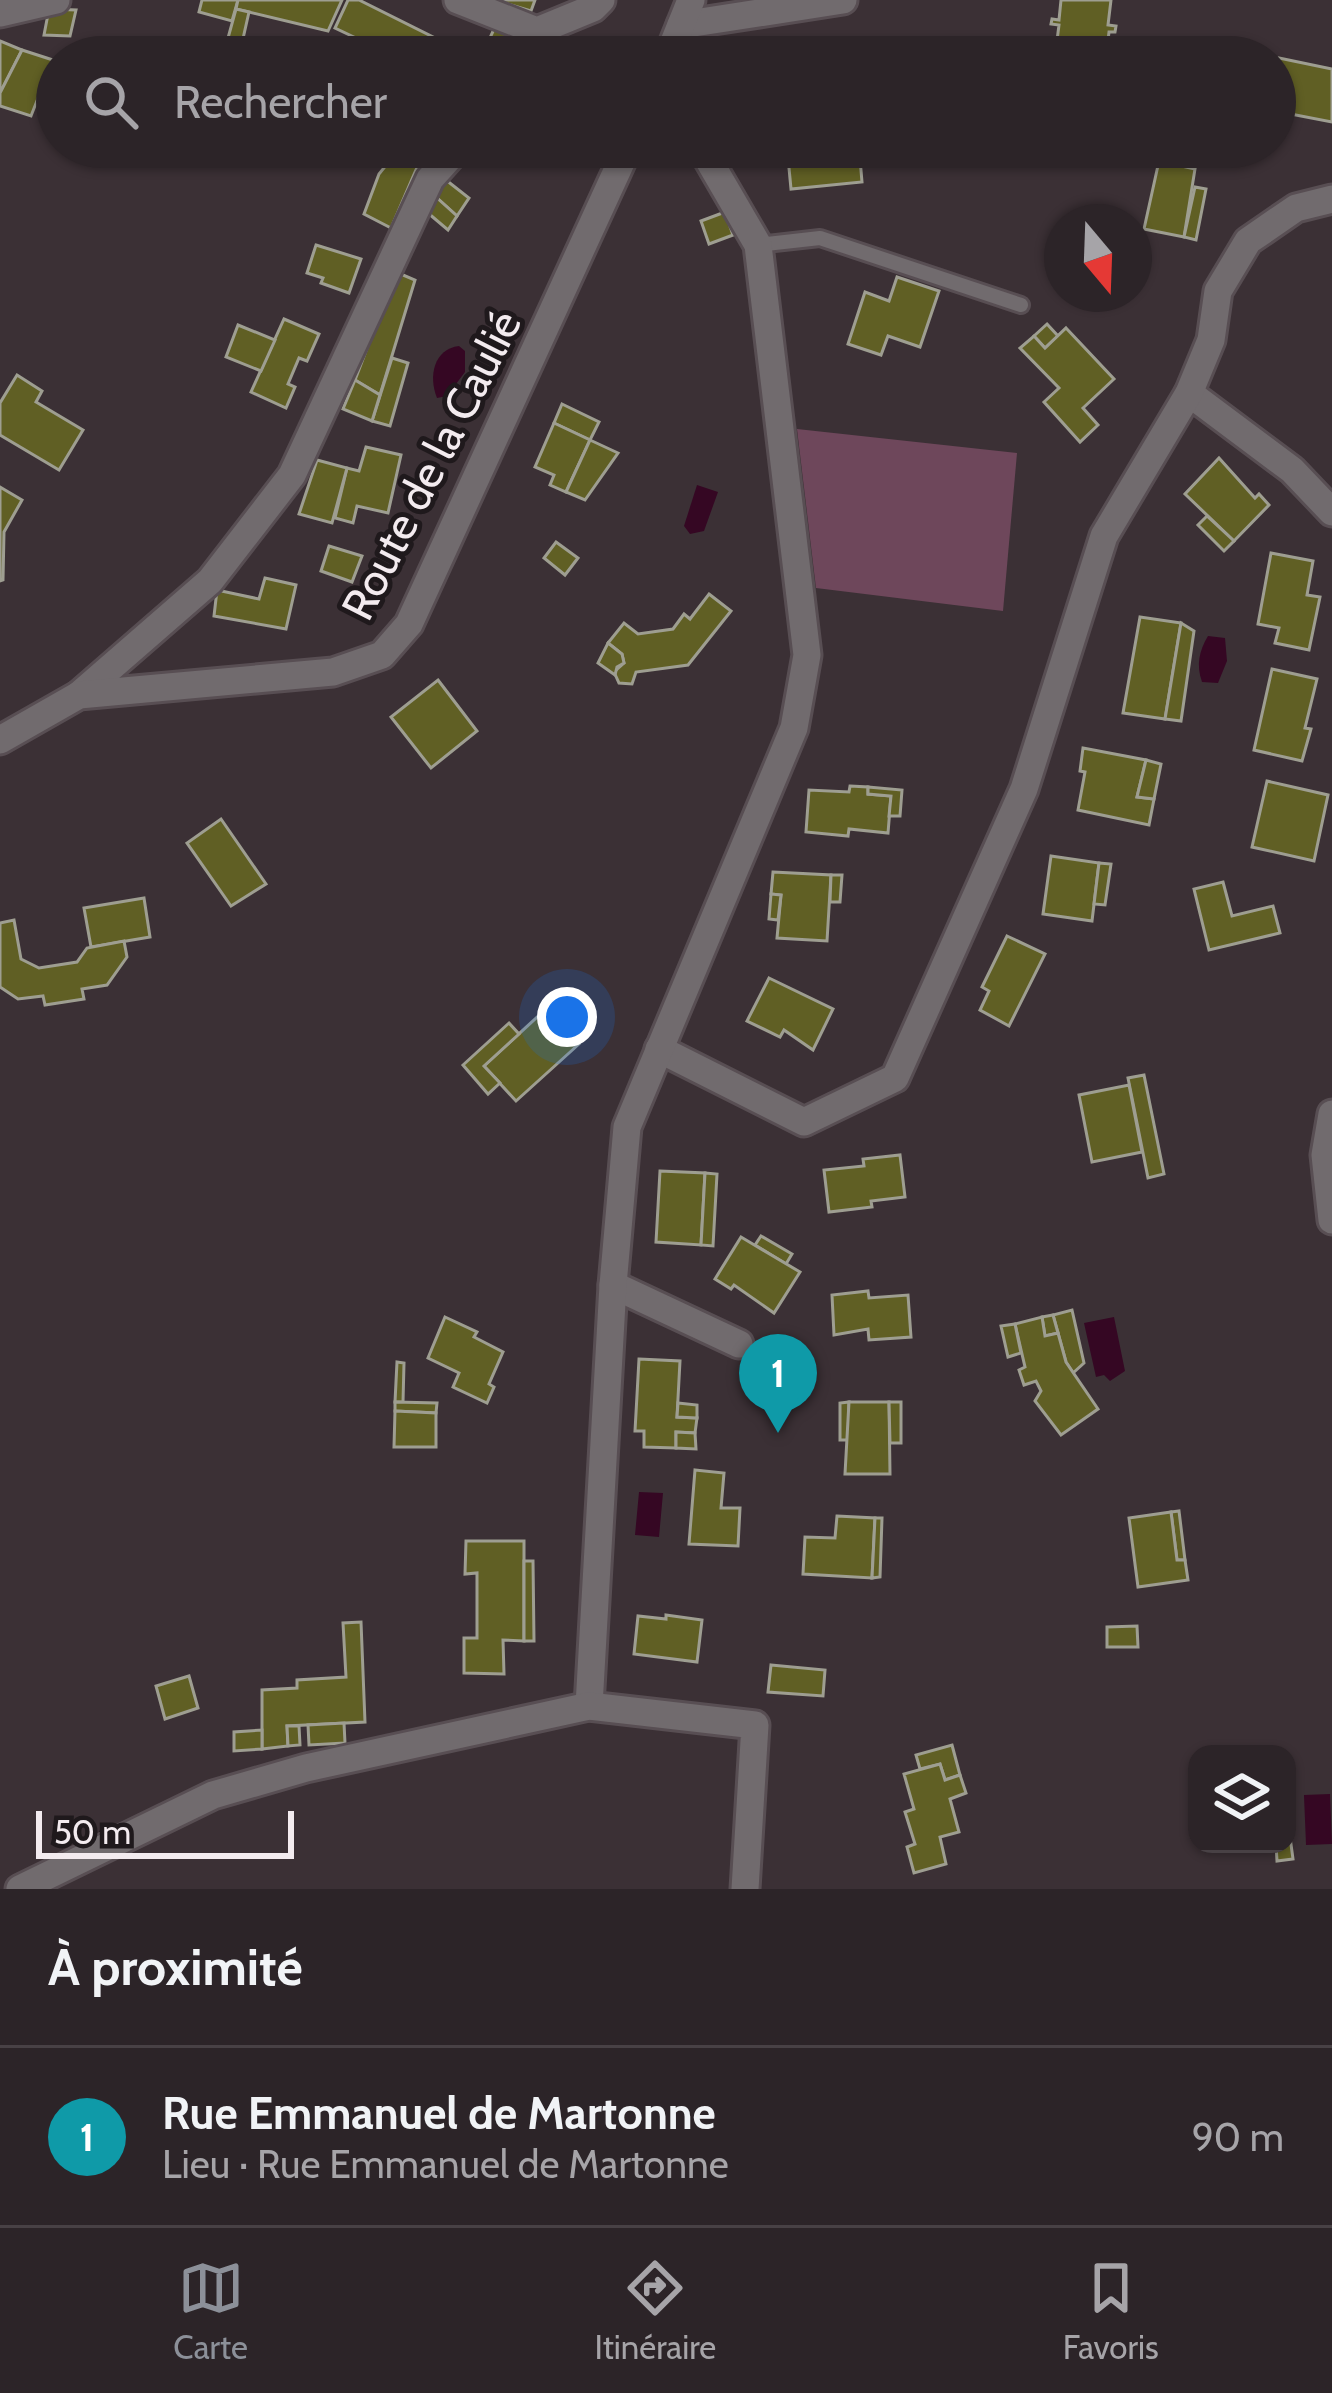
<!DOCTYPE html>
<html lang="fr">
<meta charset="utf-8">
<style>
:root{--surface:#2c2428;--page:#383034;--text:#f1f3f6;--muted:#a6a4a8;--line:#484145;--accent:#8c9099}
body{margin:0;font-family:Cabin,sans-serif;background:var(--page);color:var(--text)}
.controls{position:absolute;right:36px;bottom:36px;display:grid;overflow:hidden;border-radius:24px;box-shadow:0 3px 9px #0004}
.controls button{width:108px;height:108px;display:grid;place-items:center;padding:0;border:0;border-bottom:3px solid var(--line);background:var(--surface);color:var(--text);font:60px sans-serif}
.compass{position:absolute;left:1044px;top:204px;width:108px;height:108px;border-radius:50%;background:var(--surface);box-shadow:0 3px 9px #0004;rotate:161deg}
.scale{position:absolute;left:36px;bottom:30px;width:258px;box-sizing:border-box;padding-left:12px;border:6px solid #f3ebef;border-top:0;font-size:33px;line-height:42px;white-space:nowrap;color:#f3ebef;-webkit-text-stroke:9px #1f191c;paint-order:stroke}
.you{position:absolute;left:567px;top:1017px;width:42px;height:42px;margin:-30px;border:9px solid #fff;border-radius:50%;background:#1a73e8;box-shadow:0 0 0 18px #1a73e833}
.badge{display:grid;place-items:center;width:78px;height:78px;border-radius:50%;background:var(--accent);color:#fff;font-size:39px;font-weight:700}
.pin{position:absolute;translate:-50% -99px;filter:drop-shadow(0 3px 6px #0008)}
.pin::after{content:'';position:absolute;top:63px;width:42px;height:36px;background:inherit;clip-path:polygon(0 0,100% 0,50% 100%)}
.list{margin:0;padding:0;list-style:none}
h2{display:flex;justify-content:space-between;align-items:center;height:156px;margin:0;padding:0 48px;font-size:51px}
h2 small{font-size:39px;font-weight:400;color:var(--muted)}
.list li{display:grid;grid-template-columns:78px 1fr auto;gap:36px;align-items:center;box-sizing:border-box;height:180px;padding:0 48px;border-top:3px solid var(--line)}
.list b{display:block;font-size:45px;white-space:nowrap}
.list p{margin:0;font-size:39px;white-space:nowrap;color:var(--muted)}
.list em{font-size:39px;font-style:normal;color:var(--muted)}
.icon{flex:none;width:66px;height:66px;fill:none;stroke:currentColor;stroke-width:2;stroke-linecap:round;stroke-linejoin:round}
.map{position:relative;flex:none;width:1332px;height:1889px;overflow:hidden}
.search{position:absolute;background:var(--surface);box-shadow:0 3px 9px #0004;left:36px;right:36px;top:36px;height:132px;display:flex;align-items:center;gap:30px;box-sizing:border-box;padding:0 42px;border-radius:66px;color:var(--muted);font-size:45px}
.sheet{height:336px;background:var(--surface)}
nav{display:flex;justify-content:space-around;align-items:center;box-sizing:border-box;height:168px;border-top:3px solid var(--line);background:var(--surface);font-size:33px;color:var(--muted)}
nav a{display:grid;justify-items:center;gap:6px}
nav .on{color:var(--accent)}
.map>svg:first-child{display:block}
</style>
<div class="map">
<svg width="1332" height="1889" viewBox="0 0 1332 1889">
<rect width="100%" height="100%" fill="#3b3035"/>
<polygon fill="#6e475b" points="797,429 1017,453 1003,611 816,588"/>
<g fill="#350723">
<path d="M459,346L465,351V372L447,396L437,398C428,376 434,349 459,346Z"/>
<polygon points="697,485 718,492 704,531 690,534 684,526"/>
<path d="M1208,636L1225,638L1227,661L1218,683L1202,682C1196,665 1199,651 1208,636Z"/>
<polygon points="1114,1317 1125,1371 1110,1381 1104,1375 1096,1377 1084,1323"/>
<polygon points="639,1492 663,1493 659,1537 635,1535"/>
<polygon points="1330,1794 1332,1844 1306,1845 1304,1795"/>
</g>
<g fill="#605f24" stroke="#9e9e91" stroke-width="3">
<polygon points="202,0 238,0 232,21 199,12"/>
<polygon points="238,0 342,0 328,31 236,9"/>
<polygon points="348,0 359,0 443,42 436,57 396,57 335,28"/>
<polygon points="495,0 535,0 531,11"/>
<polygon points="1061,0 1111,0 1108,25 1116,26 1115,32 1109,32 1106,57 1035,57 1055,56 1059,25 1051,24 1052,19 1059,20"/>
<polygon points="49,9 76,10 70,36 44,35"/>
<polygon points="236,9 249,12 242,43 228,38"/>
<polygon points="495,27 522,39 524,47 518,57 481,57"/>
<polygon points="301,40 320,47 316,57 295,57"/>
<polygon points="0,41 22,50 0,93"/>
<polygon points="22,50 53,60 31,116 0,106 0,93"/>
<polygon points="1279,58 1332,69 1332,122 1275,111"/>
<polygon points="50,68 57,70 57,108 37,102"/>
<polygon points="787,147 859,147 862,182 791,189"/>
<polygon points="400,148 421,158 391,228 364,214 379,174"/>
<polygon points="1159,161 1195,169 1184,237 1144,229"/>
<polygon points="446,180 469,198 457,216 436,197"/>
<polygon points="1195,187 1206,189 1196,240 1184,237"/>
<polygon points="436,197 457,216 448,230 428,213"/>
<polygon points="725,212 733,235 709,244 701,221"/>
<polygon points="316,245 361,259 349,293 321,283 323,278 307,273"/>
<polygon points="396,272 415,280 380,395 355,380"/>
<polygon points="897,277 939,291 920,347 888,336 881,355 848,344 865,292 889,301"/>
<polygon points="284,319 319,334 307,361 299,358 288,384 295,387 286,408 251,392"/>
<polygon points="1047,324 1058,336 1045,348 1034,336"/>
<polygon points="238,325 275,340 261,371 226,357"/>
<polygon points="1066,328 1114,379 1083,408 1098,425 1080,442 1044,402 1059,388 1020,348 1034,336 1045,348"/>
<polygon points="392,358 408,363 390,426 372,421"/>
<polygon points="17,375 42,391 36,402 83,430 59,470 0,435 0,403"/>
<polygon points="355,380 380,395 372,421 343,409"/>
<polygon points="562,404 599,422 590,440 554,423"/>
<polygon points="554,423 590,440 566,492 550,485 554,475 535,467"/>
<polygon points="590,440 618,453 585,500 566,492"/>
<polygon points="366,447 401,455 388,513 357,506 353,523 335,518 347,468 359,471"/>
<polygon points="1219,458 1255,498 1259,494 1269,505 1234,541 1185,494"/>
<polygon points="317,460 347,468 332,523 299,514"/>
<polygon points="0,487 22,500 4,532 3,580 0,581"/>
<polygon points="1207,516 1234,541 1224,551 1198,525"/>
<polygon points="556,542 578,558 565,575 544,558"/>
<polygon points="329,546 362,556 352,582 321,571"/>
<polygon points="1271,553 1313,561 1307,595 1320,597 1309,650 1275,643 1279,628 1258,624"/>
<polygon points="265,578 296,585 286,629 214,616 217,590 259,599"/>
<polygon points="709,594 731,611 688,665 636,672 632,684 619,683 614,672 624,663 622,654 608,643 624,623 638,634 673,629 684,614 690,619"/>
<polygon points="1140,617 1181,623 1165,719 1123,713"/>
<polygon points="1181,623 1194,631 1181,721 1165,719"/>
<polygon points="608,643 622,654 624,663 617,667 615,675 598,663"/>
<polygon points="1272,669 1317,679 1305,728 1311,729 1302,761 1254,750"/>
<polygon points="438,680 477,731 431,768 391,717"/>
<polygon points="1083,748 1146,760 1137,797 1154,799 1149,825 1078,810 1085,772 1080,771"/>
<polygon points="1146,760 1161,764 1154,799 1137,797"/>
<polygon points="1267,781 1328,795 1314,861 1252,847"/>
<polygon points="850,786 868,787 868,794 891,796 888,833 849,829 848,836 806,832 809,790 849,792"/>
<polygon points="868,787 902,790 900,816 889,816 891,796 868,794"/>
<polygon points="221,819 266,884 231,906 187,843"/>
<polygon points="1051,856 1099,863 1092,921 1043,914"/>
<polygon points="1099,863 1111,864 1105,905 1094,904"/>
<polygon points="773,872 831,875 827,941 777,938 781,895 771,894"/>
<polygon points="831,875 842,875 840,902 830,902"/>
<polygon points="1223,882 1232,916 1273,906 1280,933 1209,950 1194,889"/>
<polygon points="771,894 781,895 778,920 769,919"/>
<polygon points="144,898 150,937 91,947 84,908"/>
<polygon points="14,920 21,959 39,968 77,962 87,948 124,941 127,957 107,985 82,989 84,999 45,1005 43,996 18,999 0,987 0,923"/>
<polygon points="1007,936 1045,954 1009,1026 980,1010 989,991 982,987"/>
<polygon points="769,978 833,1009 813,1050 784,1030 780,1037 747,1021"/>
<polygon points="547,1008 579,1044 516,1101 484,1066"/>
<polygon points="509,1023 519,1034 484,1066 500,1083 488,1094 463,1065"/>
<polygon points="1144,1075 1164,1174 1148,1178 1128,1078"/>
<polygon points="1129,1085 1142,1152 1092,1162 1079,1095"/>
<polygon points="900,1155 905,1197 871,1201 872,1207 829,1212 824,1170 864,1166 863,1159"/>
<polygon points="660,1171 705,1173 701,1245 656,1242"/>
<polygon points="705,1173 717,1174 713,1246 701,1245"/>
<polygon points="761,1236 792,1254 786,1264 755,1245"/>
<polygon points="741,1237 800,1272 774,1313 734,1285 731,1289 715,1279"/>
<polygon points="868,1291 869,1298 908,1295 911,1337 869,1340 868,1329 834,1335 832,1295"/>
<polygon points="1072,1310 1084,1363 1073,1373 1066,1362 1053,1315"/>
<polygon points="1053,1315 1058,1333 1045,1336 1042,1317"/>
<polygon points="445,1317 477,1332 474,1337 503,1352 489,1384 494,1387 487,1403 453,1387 459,1373 428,1358"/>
<polygon points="1042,1317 1045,1336 1058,1333 1066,1362 1098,1409 1061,1435 1035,1401 1041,1391 1036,1381 1024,1385 1019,1370 1025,1367 1015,1324"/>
<polygon points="1015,1324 1021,1353 1008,1357 1001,1326"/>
<polygon points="639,1359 680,1361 677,1417 697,1418 695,1433 676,1432 676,1448 644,1447 644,1431 635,1431"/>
<polygon points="397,1362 404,1363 403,1402 395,1402"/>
<polygon points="395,1402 437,1403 436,1413 395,1411"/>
<polygon points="849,1402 848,1440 840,1440 840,1403"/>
<polygon points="849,1402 889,1402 890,1474 845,1474"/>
<polygon points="889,1402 901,1402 901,1443 890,1443"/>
<polygon points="678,1403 697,1405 697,1418 677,1417"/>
<polygon points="395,1411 436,1413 436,1447 394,1447"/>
<polygon points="676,1432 695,1433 696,1449 676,1448"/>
<polygon points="695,1470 724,1473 721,1508 740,1508 738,1546 689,1544"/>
<polygon points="1179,1511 1185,1560 1177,1560 1171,1512"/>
<polygon points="1171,1512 1177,1560 1185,1560 1188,1580 1138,1587 1129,1518"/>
<polygon points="837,1516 875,1518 872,1578 803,1574 805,1537 835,1538"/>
<polygon points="875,1518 882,1518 880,1577 872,1578"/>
<polygon points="466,1541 524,1541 524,1641 503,1640 504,1674 464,1673 464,1638 477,1638 477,1573 465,1574"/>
<polygon points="524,1561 533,1561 534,1641 524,1641"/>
<polygon points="666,1615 702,1620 697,1662 634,1654 638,1616 666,1619"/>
<polygon points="361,1622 365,1722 287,1726 288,1746 262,1749 262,1690 297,1688 297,1680 346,1677 343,1623"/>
<polygon points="1137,1626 1138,1647 1107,1647 1107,1627"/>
<polygon points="771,1665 825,1670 823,1696 768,1692"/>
<polygon points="189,1676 198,1708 165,1719 156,1686"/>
<polygon points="344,1723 345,1743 309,1745 308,1725"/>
<polygon points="287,1726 299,1726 300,1745 288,1746"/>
<polygon points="262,1730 262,1749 234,1751 234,1732"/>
<polygon points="952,1745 960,1775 945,1780 940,1764 920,1769 916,1755"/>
<polygon points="940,1764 945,1780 960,1775 966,1793 950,1799 959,1832 940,1837 946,1864 914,1873 907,1847 915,1844 905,1812 914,1809 904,1774"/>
<polygon points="1287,1837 1290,1837 1293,1859 1277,1861 1276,1844 1287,1844"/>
</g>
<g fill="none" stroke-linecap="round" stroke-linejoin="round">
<g stroke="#584e53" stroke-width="20">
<polyline id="lane" points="758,245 820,238 1021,305"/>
</g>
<g stroke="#584e53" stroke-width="33">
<g id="street">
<polyline points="458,0 537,31 593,8 601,0"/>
<polyline points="0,13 56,0"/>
<polyline points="681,25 843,0"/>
<polyline points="668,57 691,0"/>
<polyline points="1189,393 1292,470 1332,512"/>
<polyline points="79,695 210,581 292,475 430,179 459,147"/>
<polyline points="0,740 79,695 333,672 382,655 409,624 628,147"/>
<polyline points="659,1049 804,1122 895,1078 1024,789 1104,536 1189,393 1211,340 1218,291 1248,241 1296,208 1332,199"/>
<polyline points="1332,1114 1325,1155 1332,1220"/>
<polyline points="613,1285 739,1344"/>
<polyline points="589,1706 613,1285 627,1127 794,728 807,655 758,245 701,147"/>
<polyline points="20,1889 213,1795 306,1768 589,1706 755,1725 745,1889"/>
</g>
</g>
<use href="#lane" stroke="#716b6e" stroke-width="14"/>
<use href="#street" stroke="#716b6e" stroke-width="27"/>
</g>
<g text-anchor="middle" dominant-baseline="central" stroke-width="10" stroke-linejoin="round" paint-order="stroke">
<g font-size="45" fill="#f3ebef" stroke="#1f191c">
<text transform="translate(431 465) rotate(-63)">Route de la Caulié</text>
</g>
</g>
</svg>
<div class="controls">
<button><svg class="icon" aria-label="layers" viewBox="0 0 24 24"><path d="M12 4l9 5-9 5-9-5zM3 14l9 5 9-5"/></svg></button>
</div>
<svg class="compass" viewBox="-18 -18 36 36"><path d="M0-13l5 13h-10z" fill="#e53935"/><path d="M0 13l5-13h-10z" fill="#a6a4a8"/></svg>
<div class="scale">50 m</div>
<div class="you"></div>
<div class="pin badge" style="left:778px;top:1433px;background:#0f9aa8">1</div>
<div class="search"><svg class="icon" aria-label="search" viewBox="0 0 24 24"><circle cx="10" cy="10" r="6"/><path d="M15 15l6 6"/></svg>Rechercher</div>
</div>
<section class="sheet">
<h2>À proximité<small></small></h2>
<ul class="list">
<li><span class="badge" style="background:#0f9aa8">1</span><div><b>Rue Emmanuel de Martonne</b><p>Lieu · Rue Emmanuel de Martonne</p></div><em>90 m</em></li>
</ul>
</section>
<nav>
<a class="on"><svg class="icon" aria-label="map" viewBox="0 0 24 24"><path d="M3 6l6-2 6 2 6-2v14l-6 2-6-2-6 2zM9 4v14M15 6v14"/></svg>Carte</a>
<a><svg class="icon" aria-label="directions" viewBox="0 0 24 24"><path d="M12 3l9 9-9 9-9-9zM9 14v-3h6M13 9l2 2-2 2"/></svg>Itinéraire</a>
<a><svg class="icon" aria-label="saved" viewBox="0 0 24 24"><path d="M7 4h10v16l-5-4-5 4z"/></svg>Favoris</a>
</nav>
